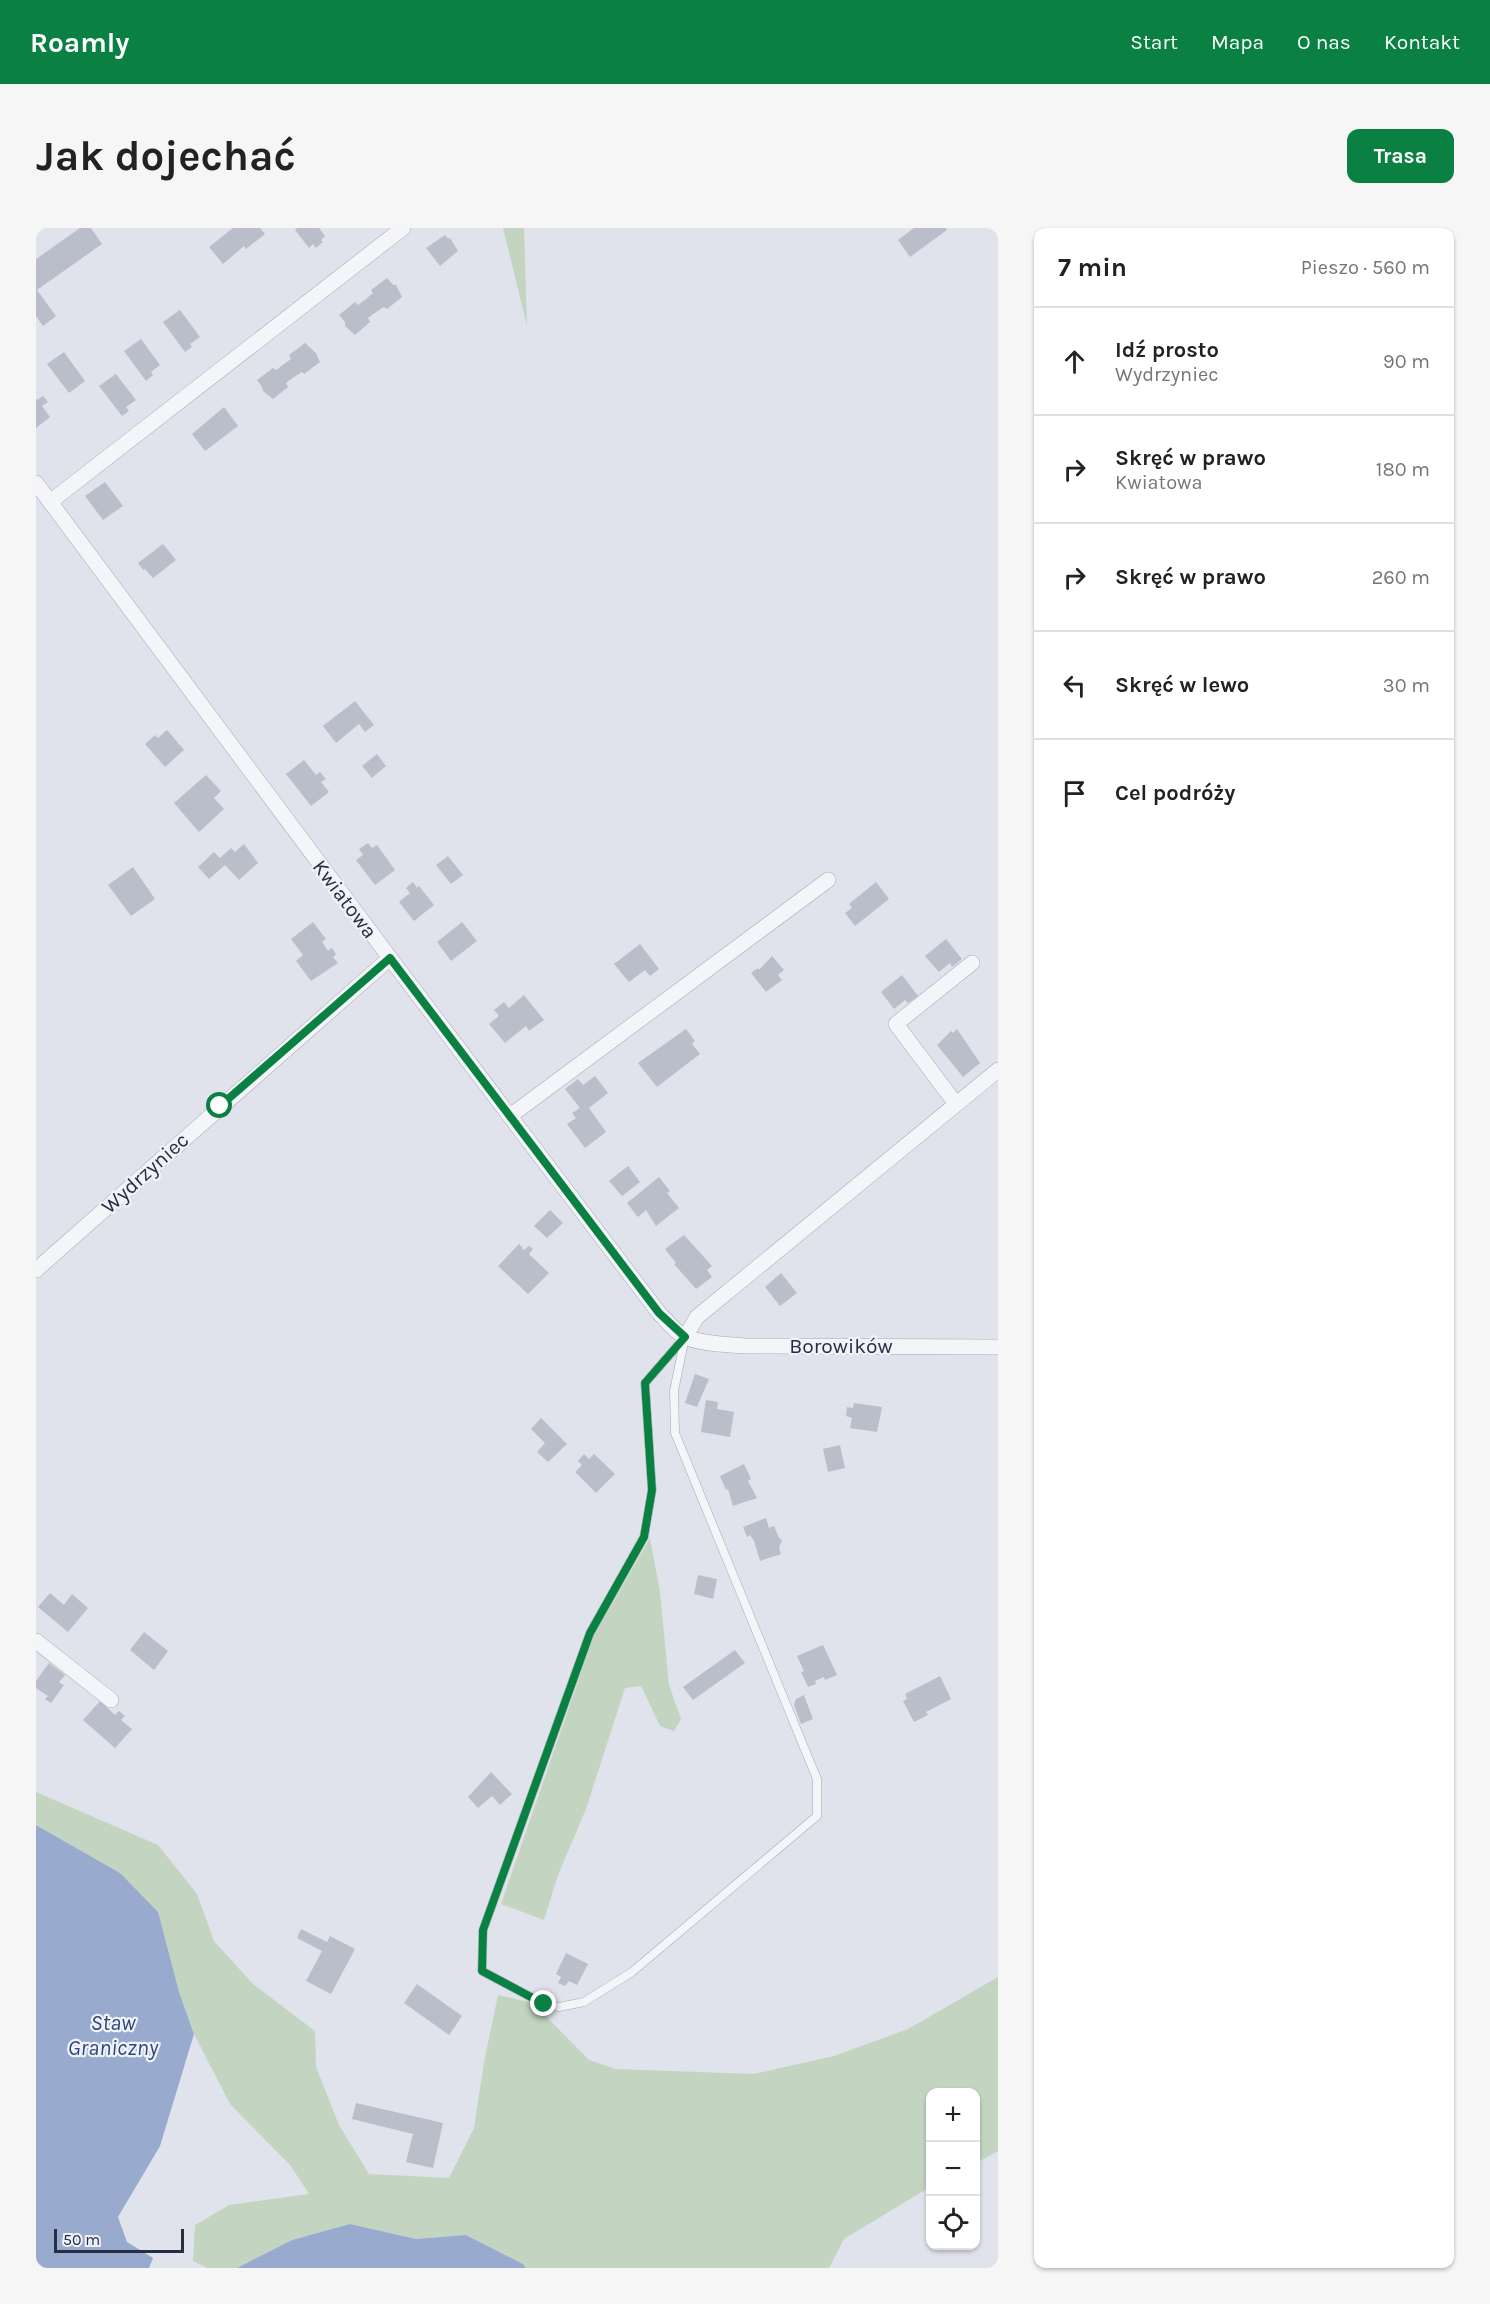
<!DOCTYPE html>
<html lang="pl">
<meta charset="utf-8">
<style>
:root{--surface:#fff;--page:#f6f6f6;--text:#222;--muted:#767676;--line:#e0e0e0;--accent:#0b8043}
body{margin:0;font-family:Karla,sans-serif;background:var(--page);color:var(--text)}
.controls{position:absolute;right:18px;bottom:18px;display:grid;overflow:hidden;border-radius:12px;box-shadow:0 2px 4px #0004}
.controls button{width:54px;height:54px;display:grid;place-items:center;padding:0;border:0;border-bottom:2px solid var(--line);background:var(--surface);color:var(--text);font:30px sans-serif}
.scale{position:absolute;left:18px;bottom:15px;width:130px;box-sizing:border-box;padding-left:6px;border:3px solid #272e44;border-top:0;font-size:16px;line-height:21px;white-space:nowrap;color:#272e44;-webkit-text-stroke:4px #f0f2f8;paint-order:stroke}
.stop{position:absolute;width:18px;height:18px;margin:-14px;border:4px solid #0b8043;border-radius:50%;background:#fff}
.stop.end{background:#0b8043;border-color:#fff;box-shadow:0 2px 6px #0008}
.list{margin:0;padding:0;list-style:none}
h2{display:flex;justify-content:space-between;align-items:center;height:78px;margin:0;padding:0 24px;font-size:26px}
h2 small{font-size:20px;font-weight:400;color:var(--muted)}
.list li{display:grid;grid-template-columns:39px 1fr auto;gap:18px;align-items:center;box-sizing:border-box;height:108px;padding:0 24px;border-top:2px solid var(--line)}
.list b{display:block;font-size:22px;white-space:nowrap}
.list p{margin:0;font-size:20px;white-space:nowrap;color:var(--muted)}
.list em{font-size:20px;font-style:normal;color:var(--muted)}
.icon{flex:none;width:33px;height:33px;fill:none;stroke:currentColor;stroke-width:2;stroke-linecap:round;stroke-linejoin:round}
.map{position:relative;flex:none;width:962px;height:2040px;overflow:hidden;border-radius:12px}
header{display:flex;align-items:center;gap:36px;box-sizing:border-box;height:84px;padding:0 30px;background:var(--accent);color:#fff}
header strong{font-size:28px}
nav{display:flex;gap:33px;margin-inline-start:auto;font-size:21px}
.intro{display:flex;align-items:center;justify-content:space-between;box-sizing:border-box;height:144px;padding:0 36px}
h1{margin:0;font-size:42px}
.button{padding:15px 27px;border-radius:12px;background:var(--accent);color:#fff;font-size:21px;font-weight:700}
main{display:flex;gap:36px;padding:0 36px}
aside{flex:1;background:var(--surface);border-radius:12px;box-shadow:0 2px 4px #0004}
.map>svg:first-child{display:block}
</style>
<header>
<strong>Roamly</strong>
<nav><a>Start</a><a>Mapa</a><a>O nas</a><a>Kontakt</a></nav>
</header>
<div class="intro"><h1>Jak dojechać</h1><a class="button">Trasa</a></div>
<main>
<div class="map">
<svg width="962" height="2040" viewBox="0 0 962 2040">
<rect width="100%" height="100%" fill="#e0e3eb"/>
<g fill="#c3d5c1">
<polygon points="467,0 488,0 491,98"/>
<polygon points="614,1310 624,1364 633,1457 645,1491 638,1503 624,1498 605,1458 589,1460 550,1581 522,1647 508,1692 465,1676 558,1407"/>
<polygon points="0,1564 122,1617 161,1666 178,1713 217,1756 279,1803 280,1839 303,1897 333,1946 413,1950 438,1900 448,1834 462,1767 497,1775 553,1832 580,1841 718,1846 798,1828 872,1801 962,1749 962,1923 940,1935 940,1864 894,1864 894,1959 808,2011 793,2040 490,2040 487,2036 430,2007 380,2011 314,1996 256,2012 201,2040 171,2040 157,2033 159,1997 193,1977 273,1966 254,1937 194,1876 158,1806 143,1764 84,1645 0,1597"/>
</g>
<g fill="#98abce">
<polygon points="0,1597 84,1645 122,1684 143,1764 158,1806 124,1918 82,1989 91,2014 117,2030 113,2040 0,2040"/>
<polygon points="314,1996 380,2011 430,2007 487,2036 490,2040 201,2040 256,2012"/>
</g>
<g fill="#babecb">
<polygon points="44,0 55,0 66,16 1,62 20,88 7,98 0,88 0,31"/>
<polygon points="197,0 224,0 229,6 210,21 208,18 187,36 173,19"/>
<polygon points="261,0 283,0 289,8 285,12 287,14 280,20 277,16 273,20 259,2"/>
<polygon points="878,0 910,0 911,2 874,29 862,12"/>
<polygon points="409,7 412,11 414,10 422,23 404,38 390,20"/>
<polygon points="351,50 357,57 360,57 366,69 351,81 348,79 340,84 332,90 334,94 319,107 309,98 309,94 303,87 319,74 322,77 330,71 337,65 335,62"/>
<polygon points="144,82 164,109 154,116 156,119 149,124 127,94"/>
<polygon points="105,111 124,137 115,144 117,147 110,153 88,123"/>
<polygon points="269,115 280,125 284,134 268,146 266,144 258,149 250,155 252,159 237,171 227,163 226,159 221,152 237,140 240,142 248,136 255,131 253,127"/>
<polygon points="28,124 49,153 33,165 11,136"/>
<polygon points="80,146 100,172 90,179 93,183 86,188 63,158"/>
<polygon points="7,168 12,174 6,178 14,189 0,200 0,170 1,172"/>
<polygon points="188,179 202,198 169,223 156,206"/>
<polygon points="69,254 87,278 67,292 49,268"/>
<polygon points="127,316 140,332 117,350 109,341 107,342 102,335"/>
<polygon points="319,473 338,497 329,504 323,496 300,515 287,498"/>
<polygon points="131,502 148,522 129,539 109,516 119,507 122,510"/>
<polygon points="341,526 350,538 336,550 326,538"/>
<polygon points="268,532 280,547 284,544 290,551 285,554 293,564 275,578 250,546"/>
<polygon points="170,547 185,563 178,570 188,581 163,604 138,575"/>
<polygon points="332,615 336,620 341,617 359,642 339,657 320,632 327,627 323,621"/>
<polygon points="208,616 222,635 203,652 189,637 173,651 162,639 178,624 184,630 195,620 199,624"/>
<polygon points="412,628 427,647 415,656 400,637"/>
<polygon points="97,639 119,671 95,688 72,657"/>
<polygon points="377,654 381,660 383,658 398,677 378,693 363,674 374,665 370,660"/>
<polygon points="840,654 853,671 819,698 809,685 816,680 813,676"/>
<polygon points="277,694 290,711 286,714 292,723 296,720 300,726 297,729 302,735 275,753 260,733 267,727 255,711"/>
<polygon points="426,694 441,713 415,733 401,714"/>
<polygon points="910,711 926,731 916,739 914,735 903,744 889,728"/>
<polygon points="604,716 623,741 614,748 609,742 593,754 578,736"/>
<polygon points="736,728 748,742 742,747 746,752 730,764 715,745 722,740 723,742"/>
<polygon points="866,747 882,768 872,775 869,772 858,781 845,764"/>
<polygon points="488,767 508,792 493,803 490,798 469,815 453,796 463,788 458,782 468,774 473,780"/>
<polygon points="650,801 659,813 656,816 664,826 621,859 602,835"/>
<polygon points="921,801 944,835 927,849 901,817 915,803 917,805"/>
<polygon points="559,848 572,865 553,880 570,904 549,920 531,896 540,890 536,885 544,880 529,861 542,851 547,857"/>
<polygon points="592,938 604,954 586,968 573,953"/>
<polygon points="623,949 634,963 631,965 643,980 620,998 610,982 602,989 591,975"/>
<polygon points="514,982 527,995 511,1010 498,998"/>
<polygon points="648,1007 676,1038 671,1042 676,1049 660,1061 638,1036 640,1035 629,1021"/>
<polygon points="483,1016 488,1022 493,1018 497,1021 493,1026 513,1045 492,1066 462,1038"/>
<polygon points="745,1045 761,1065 744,1078 729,1059"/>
<polygon points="659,1146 673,1151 661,1179 649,1175"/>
<polygon points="670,1172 682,1174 681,1181 698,1184 694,1209 665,1204"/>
<polygon points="818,1175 846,1179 841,1204 814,1200 816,1190 810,1188 811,1179 817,1180"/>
<polygon points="505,1190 531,1216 512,1234 501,1224 509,1215 495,1201"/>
<polygon points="804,1217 809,1240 792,1244 787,1221"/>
<polygon points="548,1226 553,1231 558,1226 579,1246 560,1265 539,1244 546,1237 542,1233"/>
<polygon points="708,1236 715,1251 712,1253 721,1270 697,1278 692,1261 690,1262 684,1248"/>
<polygon points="730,1290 733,1300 738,1298 743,1310 746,1312 743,1320 745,1326 724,1333 718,1313 714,1307 711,1309 707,1299"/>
<polygon points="662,1347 681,1351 677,1371 658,1366"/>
<polygon points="14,1365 28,1377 36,1366 52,1380 32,1404 2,1379"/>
<polygon points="108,1404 132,1423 118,1442 94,1422"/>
<polygon points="787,1417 801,1447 789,1452 788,1449 779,1453 780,1456 772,1459 765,1444 768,1443 761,1428"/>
<polygon points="699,1422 709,1435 657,1472 647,1459"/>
<polygon points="13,1435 29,1447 23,1454 28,1457 15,1475 9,1471 12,1468 0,1460 0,1453"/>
<polygon points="904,1448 915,1471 890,1484 892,1487 878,1494 867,1473 871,1471 869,1466"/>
<polygon points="768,1467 777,1491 765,1496 758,1477 760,1471"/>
<polygon points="64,1473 79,1487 83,1483 89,1488 85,1492 96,1501 79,1520 47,1492"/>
<polygon points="455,1544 476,1566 464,1577 456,1568 442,1580 432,1569"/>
<polygon points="265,1701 291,1714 294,1708 319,1721 295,1766 270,1753 286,1723 261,1710"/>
<polygon points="530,1725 552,1736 541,1757 533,1753 529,1758 522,1755 525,1749 520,1746"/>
<polygon points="381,1756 426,1788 413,1807 368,1775"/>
<polygon points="320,1875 407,1895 397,1940 370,1934 377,1906 316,1891"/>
</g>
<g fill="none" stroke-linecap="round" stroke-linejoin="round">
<g stroke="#a5a9b6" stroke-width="9">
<polygon id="lane" points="649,1109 638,1163 639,1205 781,1551 781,1588 596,1744 548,1774 523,1779 508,1776 446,1743 447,1702 554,1405 608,1309 616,1262 609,1155"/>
</g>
<g stroke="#a5a9b6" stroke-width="16">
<g id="street">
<path d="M0,255L354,730L623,1085C631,1093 638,1102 647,1108C663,1116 695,1117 712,1118L962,1119"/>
<polyline points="14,274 367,0"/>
<polyline points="920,876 860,796 936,735"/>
<polyline points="474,888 792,652"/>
<polyline points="0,1042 354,730"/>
<polyline points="649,1109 661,1089 962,842"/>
<polyline points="0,1413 75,1472"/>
</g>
</g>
<use href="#lane" stroke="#f4f5f8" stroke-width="8"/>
<use href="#street" stroke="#f4f5f8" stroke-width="15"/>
</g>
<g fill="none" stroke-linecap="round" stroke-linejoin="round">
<polyline stroke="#0b8043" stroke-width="8" points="184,878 354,730 623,1085 649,1109 609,1155 616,1262 608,1309 554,1405 447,1702 446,1743 508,1776"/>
</g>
<g text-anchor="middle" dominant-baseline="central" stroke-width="4.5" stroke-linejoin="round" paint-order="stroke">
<g font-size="21" fill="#272e44" stroke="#f0f2f8">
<text transform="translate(309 671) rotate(53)">Kwiatowa</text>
<text transform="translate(109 945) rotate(-42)">Wydrzyniec</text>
<text x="805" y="1118">Borowików</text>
</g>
<g font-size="22" font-style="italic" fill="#2e467b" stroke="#f0f2f8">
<text x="77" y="1795">Staw<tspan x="77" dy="25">Graniczny</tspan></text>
</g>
</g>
</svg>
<div class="controls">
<button>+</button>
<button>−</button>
<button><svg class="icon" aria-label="locate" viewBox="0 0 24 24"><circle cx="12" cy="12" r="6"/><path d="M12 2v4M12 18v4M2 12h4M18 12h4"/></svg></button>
</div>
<div class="scale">50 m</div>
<div class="stop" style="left:184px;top:878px"></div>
<div class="stop end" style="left:508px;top:1776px"></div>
</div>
<aside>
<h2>7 min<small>Pieszo · 560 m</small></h2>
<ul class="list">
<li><svg class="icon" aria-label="ahead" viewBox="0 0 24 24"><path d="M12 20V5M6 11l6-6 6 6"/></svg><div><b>Idź prosto</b><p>Wydrzyniec</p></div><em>90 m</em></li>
<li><svg class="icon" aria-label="right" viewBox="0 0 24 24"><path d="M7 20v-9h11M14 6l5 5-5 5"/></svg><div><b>Skręć w prawo</b><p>Kwiatowa</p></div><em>180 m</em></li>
<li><svg class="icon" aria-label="right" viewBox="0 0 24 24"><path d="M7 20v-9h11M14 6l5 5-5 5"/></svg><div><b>Skręć w prawo</b></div><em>260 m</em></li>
<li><svg class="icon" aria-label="left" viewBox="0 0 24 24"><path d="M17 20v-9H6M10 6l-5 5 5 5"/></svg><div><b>Skręć w lewo</b></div><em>30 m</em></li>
<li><svg class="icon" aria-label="arrive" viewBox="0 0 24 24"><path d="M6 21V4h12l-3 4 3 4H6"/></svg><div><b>Cel podróży</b></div></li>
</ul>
</aside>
</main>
